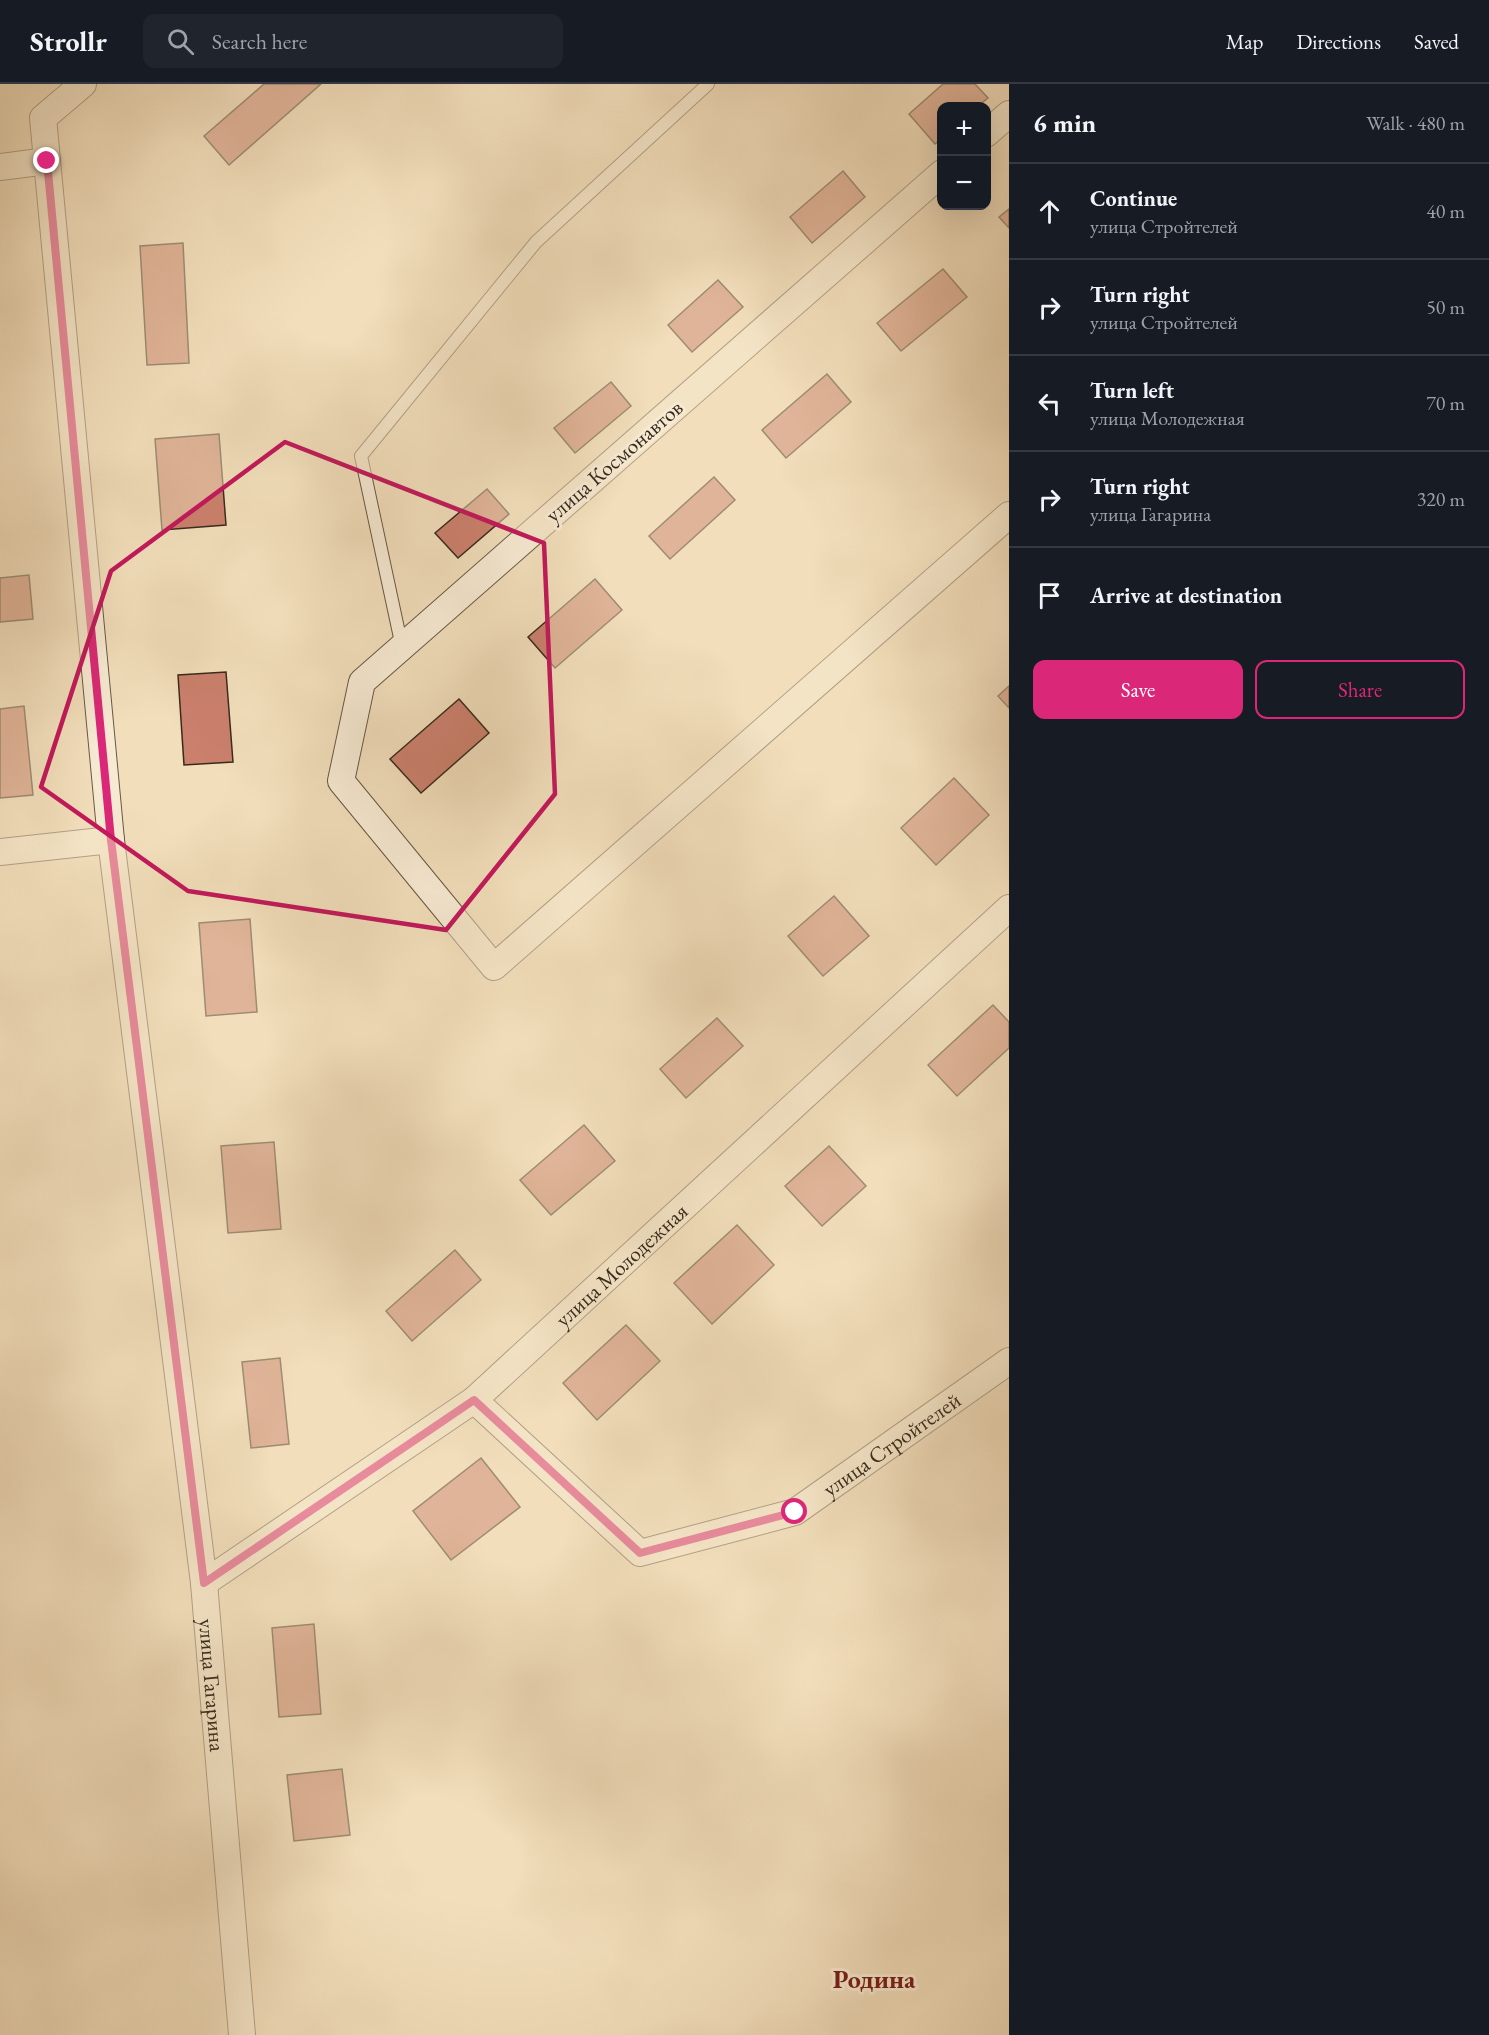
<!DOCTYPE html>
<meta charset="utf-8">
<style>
:root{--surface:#171b24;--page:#20242c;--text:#f1f3f6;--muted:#9ea1a6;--line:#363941;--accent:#db2777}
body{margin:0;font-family:"EB Garamond",serif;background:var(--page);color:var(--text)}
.controls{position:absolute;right:18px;top:18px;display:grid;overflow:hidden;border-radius:12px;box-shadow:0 6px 24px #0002}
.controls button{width:54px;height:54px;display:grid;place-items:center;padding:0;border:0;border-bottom:2px solid var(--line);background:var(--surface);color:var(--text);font:30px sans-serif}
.stop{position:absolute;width:18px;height:18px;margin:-14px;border:4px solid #db2777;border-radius:50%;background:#fff}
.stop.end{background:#db2777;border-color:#fff;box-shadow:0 2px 6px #0008}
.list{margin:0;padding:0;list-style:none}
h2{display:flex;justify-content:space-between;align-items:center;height:78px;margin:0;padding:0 24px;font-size:26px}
h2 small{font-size:20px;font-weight:400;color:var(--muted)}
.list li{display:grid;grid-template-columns:39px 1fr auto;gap:18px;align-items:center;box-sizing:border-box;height:96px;padding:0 24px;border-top:2px solid var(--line)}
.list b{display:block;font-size:22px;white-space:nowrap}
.list p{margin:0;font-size:20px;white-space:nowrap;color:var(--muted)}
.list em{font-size:20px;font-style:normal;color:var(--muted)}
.actions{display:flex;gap:12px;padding:18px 24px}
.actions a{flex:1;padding:14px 0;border:2px solid var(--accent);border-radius:12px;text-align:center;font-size:21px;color:var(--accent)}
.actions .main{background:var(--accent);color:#fff}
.icon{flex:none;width:33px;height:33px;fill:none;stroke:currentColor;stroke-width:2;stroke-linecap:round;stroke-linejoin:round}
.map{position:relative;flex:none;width:1009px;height:1951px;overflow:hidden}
header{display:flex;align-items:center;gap:36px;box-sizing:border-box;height:84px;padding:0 30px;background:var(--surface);border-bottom:2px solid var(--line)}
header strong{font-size:28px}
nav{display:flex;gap:33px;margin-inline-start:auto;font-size:21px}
.search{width:420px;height:54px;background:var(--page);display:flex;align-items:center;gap:15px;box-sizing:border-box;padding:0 21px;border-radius:12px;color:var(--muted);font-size:22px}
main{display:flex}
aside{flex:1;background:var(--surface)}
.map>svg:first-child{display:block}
</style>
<header>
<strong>Strollr</strong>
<div class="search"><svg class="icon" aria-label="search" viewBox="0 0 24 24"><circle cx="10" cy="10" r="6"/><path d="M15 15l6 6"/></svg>Search here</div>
<nav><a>Map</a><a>Directions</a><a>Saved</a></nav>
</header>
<main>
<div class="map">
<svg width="1009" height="1951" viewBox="0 0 1009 1951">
<rect width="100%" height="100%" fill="#f2debb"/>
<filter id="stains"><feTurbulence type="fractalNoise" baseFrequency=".00333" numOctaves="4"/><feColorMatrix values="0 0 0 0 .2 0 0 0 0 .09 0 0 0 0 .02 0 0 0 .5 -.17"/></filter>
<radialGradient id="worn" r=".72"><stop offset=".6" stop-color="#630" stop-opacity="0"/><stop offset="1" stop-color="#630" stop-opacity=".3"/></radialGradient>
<g fill="#cb806d" stroke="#372b1c" stroke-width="1.5">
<polygon points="264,0 321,0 229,81 204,52"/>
<polygon points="943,0 975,0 988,14 978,22 942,22 942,54 935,60 909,30"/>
<polygon points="843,87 865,113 812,159 790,133"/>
<polygon points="1009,125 1009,144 999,133"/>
<polygon points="183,159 189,279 147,281 140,162"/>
<polygon points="943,185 967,213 901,267 877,239"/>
<polygon points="718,196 743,223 692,268 668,241"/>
<polygon points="827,290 851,318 786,374 762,346"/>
<polygon points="611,298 631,322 575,369 554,344"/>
<polygon points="219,350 226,441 162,446 155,355"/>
<polygon points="714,393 735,416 670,475 649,452"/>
<polygon points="487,405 509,430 458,474 435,449"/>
<polygon points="29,491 33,535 0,538 0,494"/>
<polygon points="595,495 622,526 555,584 528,553"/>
<polygon points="226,588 233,678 184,681 178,591"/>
<polygon points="1009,602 1009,624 998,612"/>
<polygon points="459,615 489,649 421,709 390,675"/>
<polygon points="24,622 33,711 0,714 0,625"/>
<polygon points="954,694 989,731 936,781 901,744"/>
<polygon points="834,812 869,852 823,892 788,852"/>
<polygon points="250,835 257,928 206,932 199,839"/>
<polygon points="993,921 1009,938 1009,964 957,1012 928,981"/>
<polygon points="717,934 743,962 686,1014 660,985"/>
<polygon points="584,1041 615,1077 551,1131 520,1096"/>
<polygon points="274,1058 281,1145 228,1149 221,1062"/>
<polygon points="829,1062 866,1102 822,1142 785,1102"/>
<polygon points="737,1141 774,1181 712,1240 674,1199"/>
<polygon points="455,1166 481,1196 412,1257 386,1227"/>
<polygon points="626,1241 660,1277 597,1336 563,1299"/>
<polygon points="280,1274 289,1360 251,1364 242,1278"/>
<polygon points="481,1374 520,1423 451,1476 413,1427"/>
<polygon points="314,1540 321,1630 279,1633 272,1544"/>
<polygon points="342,1685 350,1751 294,1757 287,1691"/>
</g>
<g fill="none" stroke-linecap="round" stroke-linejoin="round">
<g stroke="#665844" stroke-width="14">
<polyline id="service" points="402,563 361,372 536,158 708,0"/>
</g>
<g stroke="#665844" stroke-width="28">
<g id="minor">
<path id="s1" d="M83,0L43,34L111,756L204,1499L242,1951"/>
<polyline points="986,50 1009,30"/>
<polyline points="0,83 47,77"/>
<polyline points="942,89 362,598 341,697 494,883 1009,431"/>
<polyline points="0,768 111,756"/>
<path id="s2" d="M474,1316L640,1469L795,1428L1009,1277"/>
<path id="s3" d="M204,1499L474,1316L1009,824"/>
</g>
</g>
<use href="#service" stroke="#f7ead3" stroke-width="12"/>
<use href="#minor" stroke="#f7ead3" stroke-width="26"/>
</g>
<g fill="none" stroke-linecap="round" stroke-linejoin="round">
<polyline stroke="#db2777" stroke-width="8" points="47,77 111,756 204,1499 474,1316 640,1469 795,1428"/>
</g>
<path d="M0 0H1009V1951H0ZM285,358L544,459L555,710L446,846L188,807L41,703L111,487Z" fill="#f2debb" fill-opacity=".55" fill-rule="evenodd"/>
<path fill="none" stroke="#c2185b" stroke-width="4.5" stroke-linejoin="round" d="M285,358L544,459L555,710L446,846L188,807L41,703L111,487Z"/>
<g text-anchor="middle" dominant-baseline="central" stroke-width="6" stroke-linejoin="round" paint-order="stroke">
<g font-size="22" fill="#372b1c" stroke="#f7ead3">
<text transform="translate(614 377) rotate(-41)">улица Космонавтов</text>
<text stroke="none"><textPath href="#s3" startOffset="526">улица Молодежная</textPath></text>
<text stroke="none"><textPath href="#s2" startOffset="504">улица Стройтелей</textPath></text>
<text stroke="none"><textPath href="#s1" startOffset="1629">улица Гагарина</textPath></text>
</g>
<g font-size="26" font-weight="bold" fill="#7a1f14" stroke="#f7ead3">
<text x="874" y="1895">Родина</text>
</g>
</g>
<rect width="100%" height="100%" filter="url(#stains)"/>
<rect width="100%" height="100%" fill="url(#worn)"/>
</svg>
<div class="controls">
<button>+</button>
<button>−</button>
</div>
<div class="stop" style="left:795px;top:1428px"></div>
<div class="stop end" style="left:47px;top:77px"></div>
</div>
<aside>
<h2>6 min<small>Walk · 480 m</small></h2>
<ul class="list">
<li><svg class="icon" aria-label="ahead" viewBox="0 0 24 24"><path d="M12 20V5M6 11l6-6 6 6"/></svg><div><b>Continue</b><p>улица Стройтелей</p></div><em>40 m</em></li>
<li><svg class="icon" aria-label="right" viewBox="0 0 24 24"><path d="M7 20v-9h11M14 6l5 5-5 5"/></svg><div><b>Turn right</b><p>улица Стройтелей</p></div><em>50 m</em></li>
<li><svg class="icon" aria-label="left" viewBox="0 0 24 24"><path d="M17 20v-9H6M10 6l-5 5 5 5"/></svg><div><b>Turn left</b><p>улица Молодежная</p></div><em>70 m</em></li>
<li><svg class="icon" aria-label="right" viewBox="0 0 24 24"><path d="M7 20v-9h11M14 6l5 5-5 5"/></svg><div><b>Turn right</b><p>улица Гагарина</p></div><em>320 m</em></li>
<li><svg class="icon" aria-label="arrive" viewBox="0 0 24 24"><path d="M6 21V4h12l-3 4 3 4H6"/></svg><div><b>Arrive at destination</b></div></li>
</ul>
<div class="actions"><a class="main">Save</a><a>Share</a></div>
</aside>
</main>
